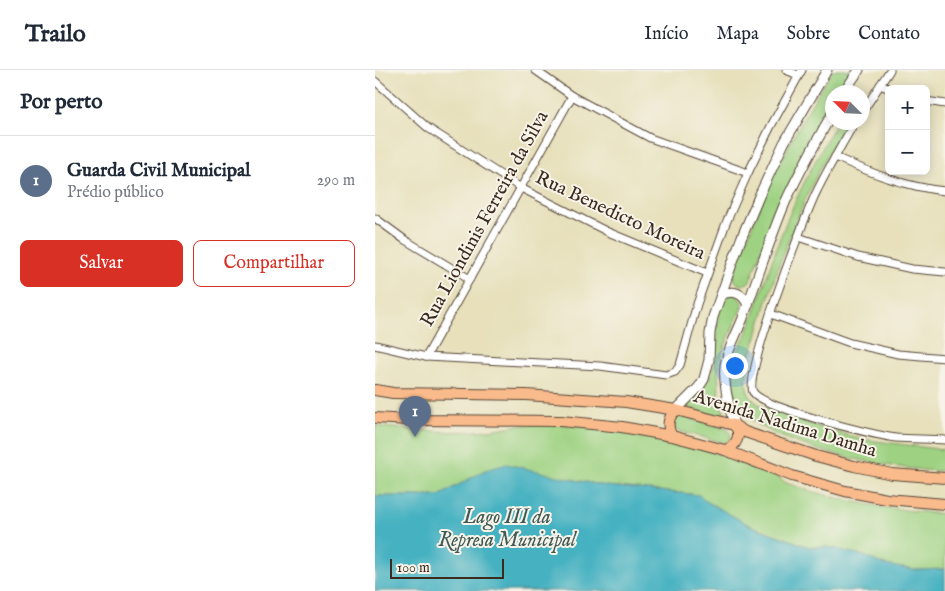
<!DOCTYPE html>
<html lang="pt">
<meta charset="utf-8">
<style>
:root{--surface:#fff;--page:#f6f6f7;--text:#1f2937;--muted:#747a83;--line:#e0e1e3;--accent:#d93025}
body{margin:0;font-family:"IM FELL English",serif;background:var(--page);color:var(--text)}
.controls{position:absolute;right:15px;top:15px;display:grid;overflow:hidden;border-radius:8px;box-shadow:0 2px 12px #0003}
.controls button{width:45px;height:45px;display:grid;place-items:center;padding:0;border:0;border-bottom:1px solid var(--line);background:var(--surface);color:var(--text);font:25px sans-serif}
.compass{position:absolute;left:450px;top:15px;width:45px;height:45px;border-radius:50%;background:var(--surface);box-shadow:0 2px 12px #0003;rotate:294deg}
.scale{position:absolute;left:15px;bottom:12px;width:114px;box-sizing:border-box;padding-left:5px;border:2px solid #3b2a1e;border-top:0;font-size:14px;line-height:18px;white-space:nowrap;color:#3b2a1e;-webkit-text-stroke:4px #f7f3e8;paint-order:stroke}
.you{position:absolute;left:359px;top:295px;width:18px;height:18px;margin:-12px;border:4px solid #fff;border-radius:50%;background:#1a73e8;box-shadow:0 0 0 8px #1a73e833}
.badge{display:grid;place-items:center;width:32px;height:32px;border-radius:50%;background:var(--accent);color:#fff;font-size:16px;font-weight:700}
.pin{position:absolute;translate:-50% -41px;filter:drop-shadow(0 1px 2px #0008)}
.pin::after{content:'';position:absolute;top:26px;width:18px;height:15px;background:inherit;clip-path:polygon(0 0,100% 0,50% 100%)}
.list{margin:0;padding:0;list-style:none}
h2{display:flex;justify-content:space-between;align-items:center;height:65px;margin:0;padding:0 20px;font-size:21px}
h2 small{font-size:16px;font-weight:400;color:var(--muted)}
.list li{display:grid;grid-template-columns:32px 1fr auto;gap:15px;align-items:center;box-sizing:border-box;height:90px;padding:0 20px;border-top:1px solid var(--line)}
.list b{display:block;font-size:19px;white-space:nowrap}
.list p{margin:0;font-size:16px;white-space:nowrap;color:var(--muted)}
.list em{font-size:16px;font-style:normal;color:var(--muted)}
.actions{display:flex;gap:10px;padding:15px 20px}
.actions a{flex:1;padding:11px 0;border:1px solid var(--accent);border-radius:8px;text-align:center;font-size:18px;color:var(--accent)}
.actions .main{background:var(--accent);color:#fff}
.map{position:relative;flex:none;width:570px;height:521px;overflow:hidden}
header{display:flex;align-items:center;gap:30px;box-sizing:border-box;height:70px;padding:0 25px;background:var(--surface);border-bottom:1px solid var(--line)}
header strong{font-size:24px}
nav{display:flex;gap:28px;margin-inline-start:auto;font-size:18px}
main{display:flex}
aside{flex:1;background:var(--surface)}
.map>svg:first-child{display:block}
</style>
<header>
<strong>Trailo</strong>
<nav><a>Início</a><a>Mapa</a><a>Sobre</a><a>Contato</a></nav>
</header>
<main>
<aside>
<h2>Por perto<small></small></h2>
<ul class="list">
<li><span class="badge" style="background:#5c6f8a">1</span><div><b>Guarda Civil Municipal</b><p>Prédio público</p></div><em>290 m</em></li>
</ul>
<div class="actions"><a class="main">Salvar</a><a>Compartilhar</a></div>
</aside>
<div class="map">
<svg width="570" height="521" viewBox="0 0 570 521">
<rect width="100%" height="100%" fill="#f7f3e8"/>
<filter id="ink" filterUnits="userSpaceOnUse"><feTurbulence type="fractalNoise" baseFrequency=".02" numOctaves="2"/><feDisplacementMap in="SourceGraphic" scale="10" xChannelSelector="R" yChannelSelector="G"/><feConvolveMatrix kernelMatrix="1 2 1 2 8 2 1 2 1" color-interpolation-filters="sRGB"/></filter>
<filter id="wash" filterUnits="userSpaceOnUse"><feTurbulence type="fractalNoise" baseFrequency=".0096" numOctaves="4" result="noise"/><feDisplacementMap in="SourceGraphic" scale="20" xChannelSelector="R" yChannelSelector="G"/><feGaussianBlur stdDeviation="1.12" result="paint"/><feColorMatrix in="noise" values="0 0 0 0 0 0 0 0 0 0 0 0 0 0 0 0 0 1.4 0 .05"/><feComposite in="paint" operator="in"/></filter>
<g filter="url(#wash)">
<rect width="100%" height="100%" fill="#e7e0bb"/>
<g fill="#9ed282" stroke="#6c7e50">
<path d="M458,0H477L463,22H458L457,30C425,89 397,148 375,211C367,218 359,215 359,204C384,133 416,63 458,0Z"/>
<path d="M462,52L471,53C460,72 448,92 438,113C415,162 396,214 382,266C377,281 369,301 372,318C373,327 381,333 389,337L451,359L485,369L570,380V401C526,401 382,377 363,333C358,321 357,309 359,296C361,278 373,264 378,247C387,221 396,194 405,168C420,128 440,90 462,52Z"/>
<path d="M360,224L367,232V237L348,280L343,300L344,327L351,348L310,337C322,325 334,313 339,296C346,273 336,247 352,227Z"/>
<polygon points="305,346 352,359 356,365 355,369 350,373 301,360 299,357 299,350"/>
<path d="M142,355C159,355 177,354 195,355C243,358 294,368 341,383C358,388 378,394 394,402C402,406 409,413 417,415C466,432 519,440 570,444V499L540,500L509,495L489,486L454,477H434L374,455L329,430L324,425L232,416L200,410L110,400L64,426H0V356C43,361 100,366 142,355Z"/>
</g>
<polygon fill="#44b1c1" stroke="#406e70" points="132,394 200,410 232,416 324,425 329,430 374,455 434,477 454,477 489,486 509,495 540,500 570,499 570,521 0,521 0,426 64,426 110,400"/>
</g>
<g filter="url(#ink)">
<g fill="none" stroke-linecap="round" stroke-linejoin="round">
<g stroke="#554536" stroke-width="9">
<g id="minor">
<polyline points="160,0 197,26 275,68 373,103"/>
<polyline points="411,0 423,5"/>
<polyline points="0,11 53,58 146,118 233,162 332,203"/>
<polyline points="505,15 515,19"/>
<polyline points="551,31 570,34"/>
<polyline points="488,41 515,0"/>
<path d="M480,52C466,76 452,100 440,125C429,149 368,306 378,322C388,338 499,365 521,368C537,369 554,369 570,370"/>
<path d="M460,87C496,103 531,117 570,121"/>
<polyline points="0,148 30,170 95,209"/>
<polyline points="423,167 483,187 537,199 570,202"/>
<polyline points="396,244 475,273 523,284 570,288"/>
<polyline points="0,275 51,287 225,296 291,305 300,302 305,295 322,234 351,153 373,103 396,56 427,0"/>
<polyline points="51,287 197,26"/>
</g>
</g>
<g stroke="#554536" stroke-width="11">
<g id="tertiary">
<polyline points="469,22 484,0"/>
<path d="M346,225C358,219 368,223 373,235"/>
<polyline points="301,340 324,317 329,309 334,290 335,263 338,247 366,169 385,124 409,73 452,0"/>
<path d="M359,355C354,335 348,315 350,295C353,278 362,264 368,248C382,210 394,171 410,133C424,102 441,72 458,42"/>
</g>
</g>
<g stroke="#554536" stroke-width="12">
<g id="primary">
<polyline points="0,320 18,323 151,325 251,332 301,340 359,355 370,362 441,386 479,396 517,404 570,408"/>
<polyline points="0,348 33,350 186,351 247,357 297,366 350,380 417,406 470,421 512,429 570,434"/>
<path d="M297,366C291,356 293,347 301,340"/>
<path d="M350,380C361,377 368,364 359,355"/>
</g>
</g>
<use href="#minor" stroke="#fff" stroke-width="7"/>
<use href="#tertiary" stroke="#fff" stroke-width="9"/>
<use href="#primary" stroke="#fabb8c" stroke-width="10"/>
</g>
</g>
<g text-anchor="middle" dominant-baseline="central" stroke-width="4" stroke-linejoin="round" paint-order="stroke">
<g font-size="19" fill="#3b2a1e" stroke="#f7f3e8">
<text transform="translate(245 146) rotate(25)">Rua Benedicto Moreira</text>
<text transform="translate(110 149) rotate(-61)">Rua Liondinis Ferreira da Silva</text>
<text transform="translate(410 354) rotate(17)">Avenida Nadima Damha</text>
</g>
<g font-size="20" font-style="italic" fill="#3e5957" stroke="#f7f3e8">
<text x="132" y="447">Lago III da<tspan x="132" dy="23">Represa Municipal</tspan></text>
</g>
</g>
</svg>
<div class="controls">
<button>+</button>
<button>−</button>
</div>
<svg class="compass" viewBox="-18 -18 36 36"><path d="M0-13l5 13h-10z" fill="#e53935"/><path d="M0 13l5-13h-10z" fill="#747a83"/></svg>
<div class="scale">100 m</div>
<div class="you"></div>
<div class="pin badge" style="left:40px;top:367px;background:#5c6f8a">1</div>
</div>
</main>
